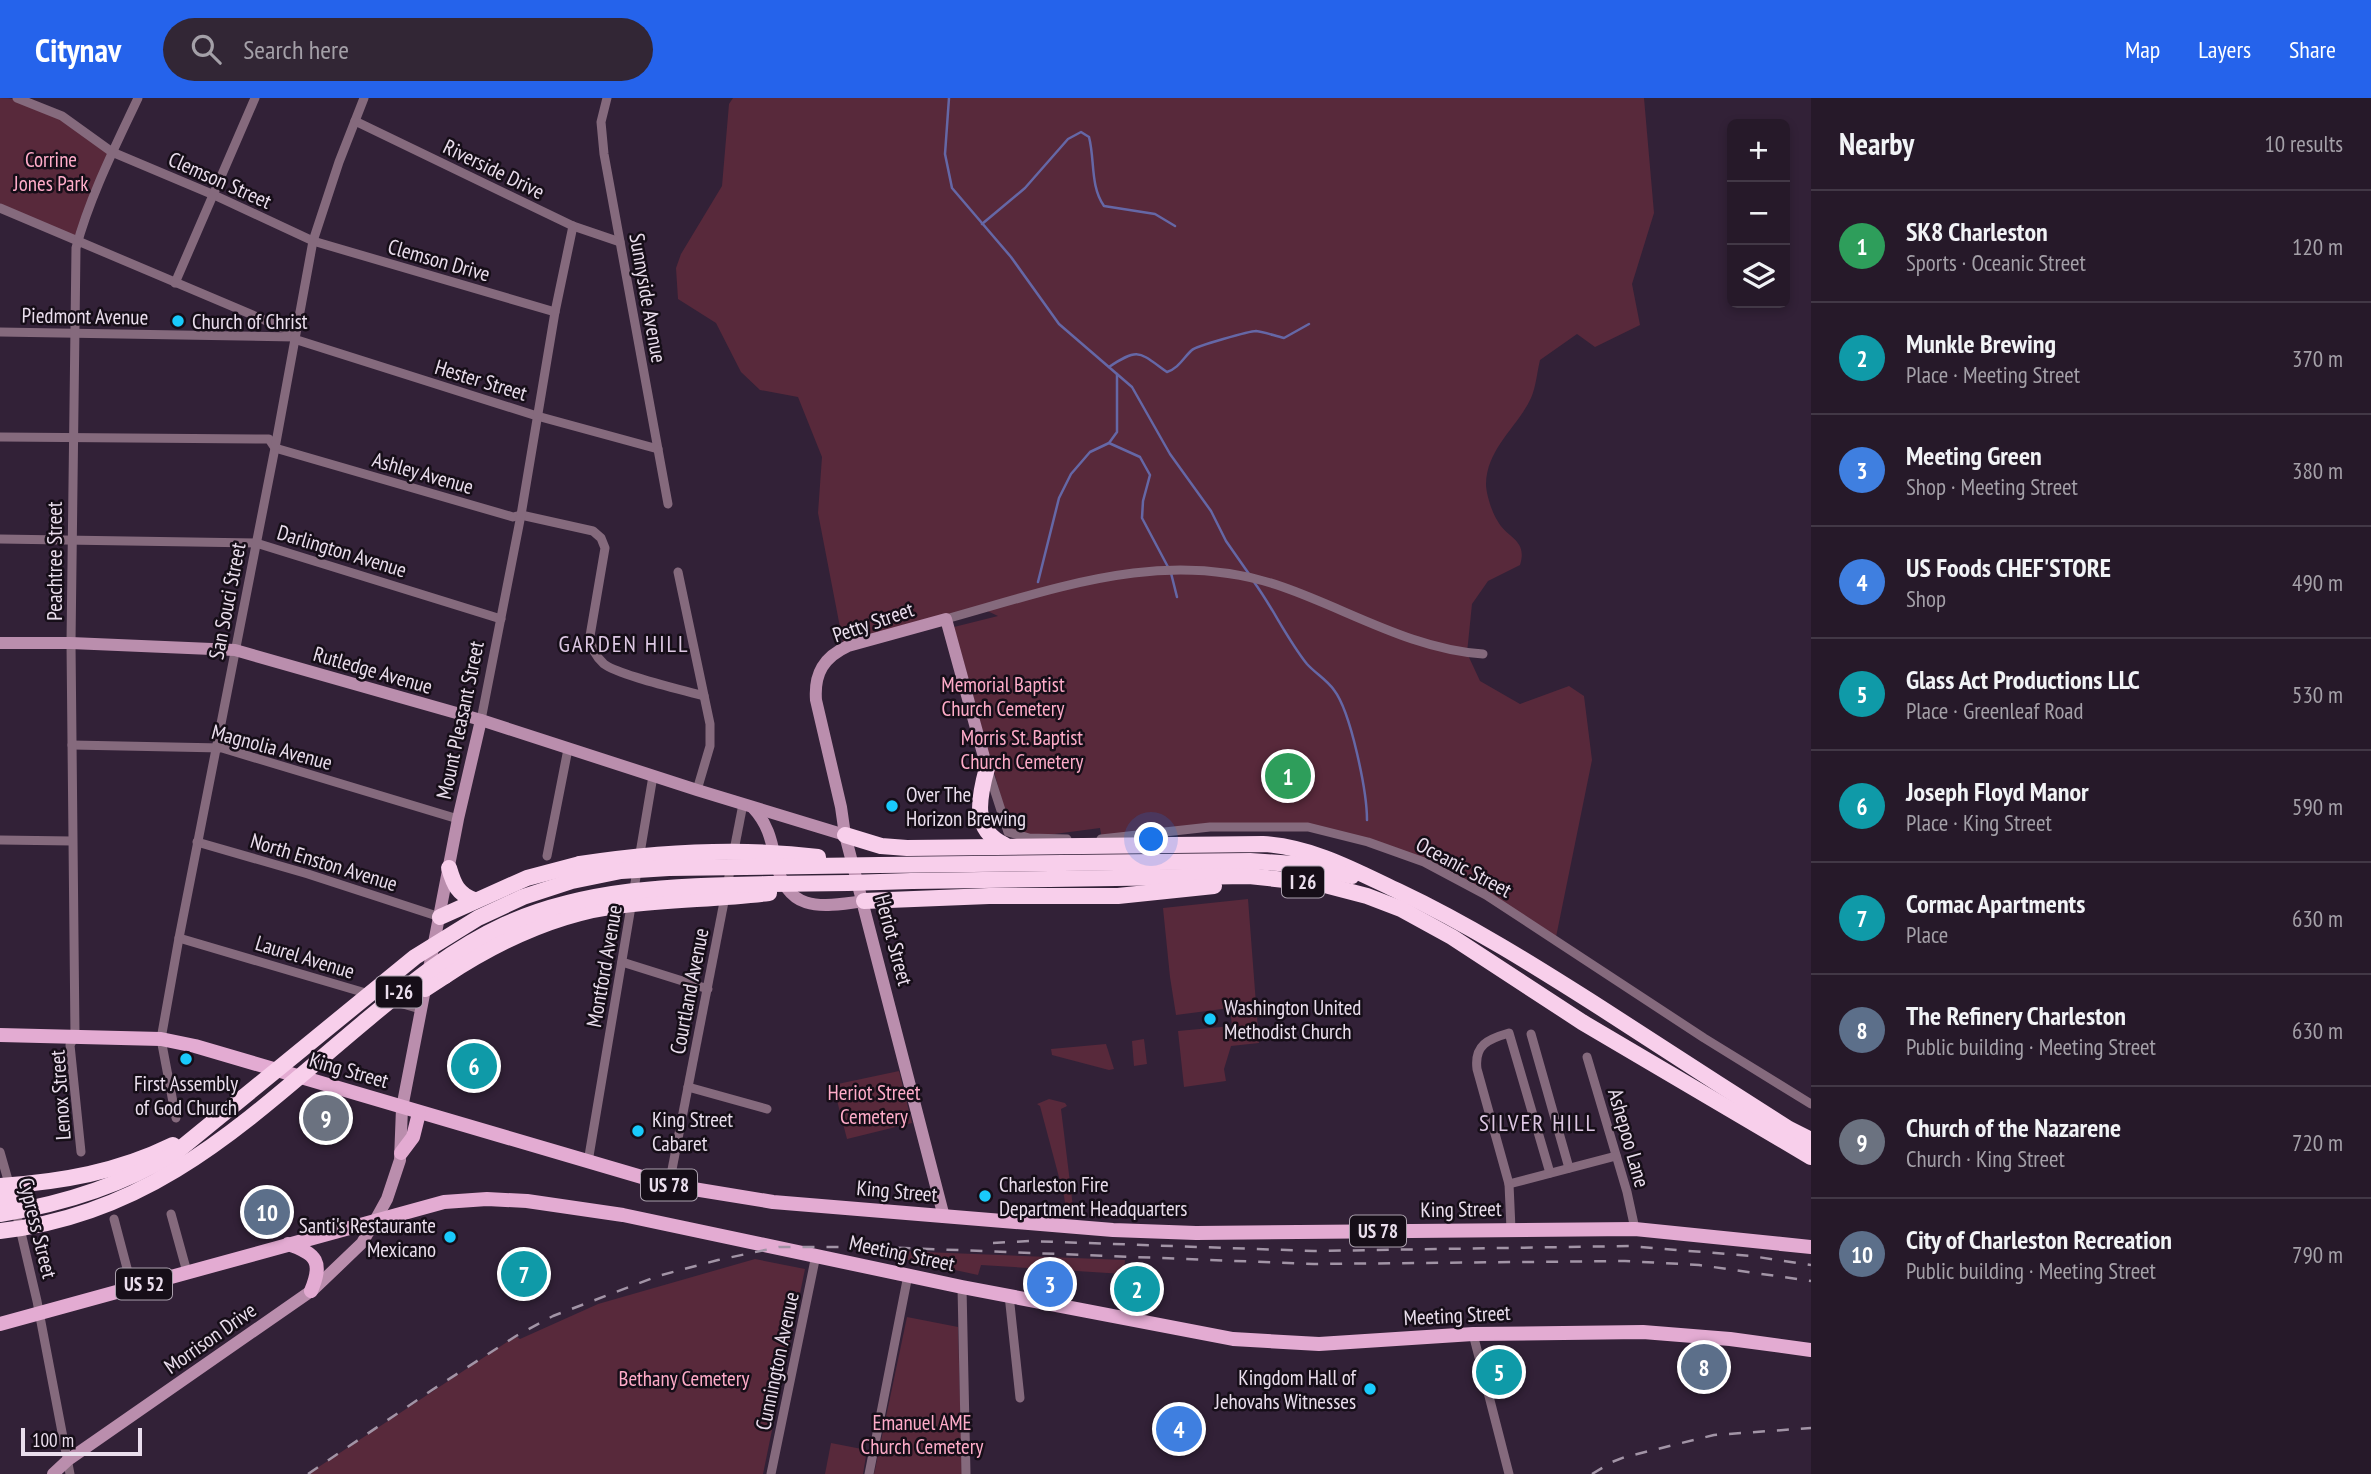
<!DOCTYPE html>
<meta charset="utf-8">
<style>
:root{--surface:#261929;--page:#322635;--text:#f1f3f6;--muted:#a4a0a8;--line:#423846;--accent:#2563eb}
body{margin:0;font-family:"PT Sans Narrow",sans-serif;background:var(--page);color:var(--text)}
.controls{position:absolute;right:21px;top:21px;display:grid;overflow:hidden;border-radius:10px;box-shadow:0 4px 10px #0003}
.controls button{width:63px;height:63px;display:grid;place-items:center;padding:0;border:0;border-bottom:2px solid var(--line);background:var(--surface);color:var(--text);font:35px sans-serif}
.scale{position:absolute;left:21px;bottom:18px;width:121px;box-sizing:border-box;padding-left:7px;border:4px solid #eadeed;border-top:0;font-size:19px;line-height:24px;white-space:nowrap;color:#eadeed;-webkit-text-stroke:5px #160e18;paint-order:stroke}
.you{position:absolute;left:1152px;top:742px;width:24px;height:24px;margin:-18px;border:5px solid #fff;border-radius:50%;background:#1a73e8;box-shadow:0 0 0 10px #1a73e833}
.badge{display:grid;place-items:center;width:46px;height:46px;border-radius:50%;background:var(--accent);color:#fff;font-size:23px;font-weight:700}
.pin{position:absolute;translate:-50% -50%;border:4px solid #fff;box-shadow:0 2px 7px #0006}
.list{margin:0;padding:0;list-style:none}
h2{display:flex;justify-content:space-between;align-items:center;height:91px;margin:0;padding:0 28px;font-size:30px}
h2 small{font-size:23px;font-weight:400;color:var(--muted)}
.list li{display:grid;grid-template-columns:46px 1fr auto;gap:21px;align-items:center;box-sizing:border-box;height:112px;padding:0 28px;border-top:2px solid var(--line)}
.list b{display:block;font-size:26px;white-space:nowrap}
.list p{margin:0;font-size:23px;white-space:nowrap;color:var(--muted)}
.list em{font-size:23px;font-style:normal;color:var(--muted)}
.icon{flex:none;width:38px;height:38px;fill:none;stroke:currentColor;stroke-width:2;stroke-linecap:round;stroke-linejoin:round}
.map{position:relative;flex:none;width:1811px;height:1376px;overflow:hidden}
header{display:flex;align-items:center;gap:42px;box-sizing:border-box;height:98px;padding:0 35px;background:var(--accent);color:#fff}
header strong{font-size:33px}
nav{display:flex;gap:38px;margin-inline-start:auto;font-size:24px}
.search{width:490px;height:63px;background:var(--page);display:flex;align-items:center;gap:18px;box-sizing:border-box;padding:0 24px;border-radius:38px;color:var(--muted);font-size:26px}
main{display:flex}
aside{flex:1;background:var(--surface)}
.map>svg:first-child{display:block}
</style>
<header>
<strong>Citynav</strong>
<div class="search"><svg class="icon" aria-label="search" viewBox="0 0 24 24"><circle cx="10" cy="10" r="6"/><path d="M15 15l6 6"/></svg>Search here</div>
<nav><a>Map</a><a>Layers</a><a>Share</a></nav>
</header>
<main>
<div class="map">
<svg width="1811" height="1376" viewBox="0 0 1811 1376">
<rect width="100%" height="100%" fill="#322137"/>
<g fill="#58293b">
<path d="M0,0C43,0 79,31 112,54L78,143L0,110Z"/>
<path d="M733,0H1644L1654,115L1632,186L1640,227L1595,249L1577,236L1540,262C1537,274 1536,289 1531,300C1517,330 1487,350 1486,386C1486,396 1492,414 1497,422C1507,441 1528,441 1520,467L1488,483L1472,506L1467,555L1480,583L1520,606L1569,588L1584,598L1592,662L1555,844L1424,764L1308,729L1256,728L1102,741L1100,730L1047,737L1011,735L954,529L998,518L981,510L844,550L818,415L822,359L798,299L760,292L741,274L716,225L678,201L676,170L681,156L722,88L729,6Z"/>
<polygon points="1248,801 1259,945 1231,948 1224,971 1226,983 1184,989 1178,933 1232,928 1230,910 1176,917 1170,879 1163,810"/>
<polygon points="1144,941 1147,966 1134,968 1132,943"/>
<polygon points="1106,946 1114,971 1109,972 1052,957 1051,951"/>
<polygon points="899,973 912,1025 847,1041 833,987"/>
<polygon points="1049,1001 1065,1005 1067,1008 1061,1011 1073,1109 1078,1114 1061,1113 1065,1105 1064,1098 1040,1008 1037,1006"/>
<polygon points="900,1153 1125,1162 1124,1176 981,1167 978,1177 895,1159 895,1155"/>
<polygon points="755,1161 805,1171 763,1376 308,1376 516,1238 520,1241 598,1206"/>
<polygon points="907,1219 958,1229 962,1376 874,1376"/>
<polygon points="831,1345 867,1352 863,1376 825,1376"/>
</g>
<g fill="none" stroke-linecap="round" stroke-linejoin="round">
<g stroke="#6567a6" stroke-width="2.5">
<polyline points="949,0 945,56 952,90 1011,159 1059,226 1132,289 1170,356 1211,413 1226,443 1249,476"/>
<path d="M982,126L1025,90L1068,41L1081,34L1089,39C1095,62 1090,88 1104,108L1155,116L1175,128"/>
<path d="M1109,269C1139,249 1139,254 1167,274C1179,270 1183,260 1192,252C1196,248 1250,233 1256,233C1265,234 1275,238 1284,240L1309,226"/>
<polyline points="1109,345 1140,359 1150,377 1143,403 1142,420 1168,469"/>
<polyline points="1171,475 1177,499"/>
<polyline points="1038,484 1059,400 1071,376 1090,354 1109,345 1117,334 1117,276"/>
<path d="M1254,484C1273,510 1287,541 1307,566C1315,575 1327,582 1334,592C1351,614 1367,694 1367,722"/>
</g>
<g stroke="#856a7d" stroke-width="9">
<polyline points="17,0 62,18 112,54 214,97 313,143 555,214"/>
<polyline points="607,0 601,24 604,56 668,406"/>
<polyline points="355,23 573,128 620,144"/>
<polyline points="0,110 295,235"/>
<polyline points="175,185 255,0"/>
<polyline points="0,234 295,239"/>
<polyline points="294,241 537,318 658,351"/>
<path d="M0,339L269,341L275,350L513,419L521,417L593,433L601,440L605,450L590,538C591,549 596,559 604,566C618,577 683,592 704,598"/>
<polyline points="0,441 256,445 501,521"/>
<polyline points="678,474 710,626 710,648 697,692"/>
<path d="M946,521C1058,490 1167,448 1283,489C1349,512 1411,551 1483,556"/>
<polyline points="481,622 521,417 555,214 573,128"/>
<polyline points="72,647 222,650 458,721"/>
<polyline points="989,675 1008,734 1029,740 1067,741"/>
<polyline points="1101,741 1210,729 1308,729 1368,744 1424,764 1486,797 1704,940 1811,1006"/>
<polyline points="0,742 72,743"/>
<polyline points="197,744 308,776 440,819"/>
<polyline points="547,758 568,651"/>
<polyline points="179,840 420,911"/>
<polyline points="622,864 708,891"/>
<polyline points="1531,936 1569,1070"/>
<polyline points="1587,959 1627,1094 1635,1131"/>
<polyline points="688,989 767,1011"/>
<polyline points="176,1020 161,941 179,840 275,350 313,143 339,64 364,0"/>
<polyline points="0,1054 10,1089"/>
<path d="M81,1054L70,947L75,938L71,545L76,150C90,98 115,49 138,0"/>
<polyline points="588,1064 653,678"/>
<polyline points="1509,1086 1616,1058"/>
<polyline points="669,1087 743,706"/>
<polyline points="15,1109 37,1203 70,1376"/>
<polyline points="171,1116 187,1174"/>
<polyline points="114,1121 132,1189"/>
<path d="M1511,1131L1509,1086L1477,971C1474,947 1488,941 1509,935L1550,1075"/>
<polyline points="962,1189 966,1376"/>
<polyline points="1009,1197 1020,1300"/>
<polyline points="1473,1236 1509,1376"/>
<polyline points="771,1376 816,1157"/>
<polyline points="869,1376 908,1177"/>
</g>
<g stroke="#ba8ead" stroke-width="12">
<polyline points="0,545 71,545 235,552 481,622 697,692 845,737"/>
<path d="M753,710C767,725 771,740 775,760C786,814 817,810 864,803"/>
<path d="M944,1119L845,737L841,709L816,602C814,575 824,559 848,548L946,521L987,670"/>
<polyline points="53,1376 68,1362 314,1191 362,1145 376,1121 387,1101 400,1062 402,1010 458,721 481,622"/>
</g>
<g stroke="#e3abd2" stroke-width="14">
<polyline points="0,937 161,941 195,948 669,1087 773,1104 1113,1132 1196,1135 1635,1131 1811,1149"/>
<polyline points="401,1055 413,1039 419,1015"/>
<path d="M288,1146C317,1156 323,1164 311,1193"/>
<polyline points="0,1226 444,1104 487,1101 527,1103 623,1117 962,1189 1233,1241 1319,1246 1473,1236 1643,1234 1730,1241 1811,1252"/>
</g>
<g stroke="#f8cfeb" stroke-width="16">
<path d="M987,670C979,699 971,732 1005,747"/>
<path d="M845,737L881,748L907,750L1263,746C1312,749 1354,772 1398,793C1468,826 1535,868 1601,910C1664,951 1726,991 1789,1031L1811,1042"/>
<polyline points="880,767 1250,763 1294,766 1352,778"/>
<path d="M449,770C454,787 458,796 474,802"/>
<polyline points="912,783 1249,778 1321,786 1367,798 1401,811 1452,839 1582,924 1811,1059"/>
<polyline points="864,803 989,798 1118,798 1214,788"/>
<polyline points="440,819 527,780 580,766"/>
<polyline points="425,891 445,878"/>
<polyline points="0,1101 13,1100"/>
</g>
<g stroke="#a294a6" stroke-width="2.5" stroke-dasharray="12 12" stroke-linecap="butt">
<polyline points="993,1145 1029,1143 1314,1153 1629,1148 1751,1158 1811,1167"/>
<polyline points="308,1376 432,1292 516,1238 553,1218 658,1178 718,1162 779,1149 879,1149 1314,1166 1625,1163 1699,1167 1811,1183"/>
<polyline points="1592,1376 1612,1364 1625,1359 1714,1337 1811,1330"/>
</g>
<g stroke="#f8cfeb" stroke-width="16">
<path d="M580,766C659,754 738,749 818,759"/>
<path d="M445,878C498,843 559,814 624,807C672,801 721,801 769,795"/>
<path d="M0,1088C61,1084 118,1074 173,1047"/>
<path d="M0,1116C63,1106 121,1088 175,1055L415,859L478,820L523,799L572,783L621,773L669,770L880,767"/>
<path d="M0,1133C158,1116 253,1016 369,920C411,885 454,850 504,827C587,789 679,788 769,786C816,786 864,785 912,783"/>
</g>
</g>
<g fill="#19cafc" stroke="#160e18" stroke-width="2.5">
<circle cx="178" cy="223" r="7"/>
<circle cx="892" cy="708" r="7"/>
<circle cx="1210" cy="921" r="7"/>
<circle cx="186" cy="961" r="7"/>
<circle cx="638" cy="1033" r="7"/>
<circle cx="985" cy="1098" r="7"/>
<circle cx="450" cy="1139" r="7"/>
<circle cx="1370" cy="1291" r="7"/>
</g>
<g text-anchor="middle" dominant-baseline="central" stroke-width="5" stroke-linejoin="round" paint-order="stroke">
<g fill="#160e18" stroke="#aaa0ad" stroke-width="2">
<rect x="1282" y="768.5" width="42" height="31" rx="5"/>
<rect x="376" y="878.5" width="46" height="31" rx="5"/>
<rect x="641" y="1071.5" width="56" height="31" rx="5"/>
<rect x="1350" y="1117.5" width="56" height="31" rx="5"/>
<rect x="116" y="1170.5" width="56" height="31" rx="5"/>
</g>
<g font-size="19" font-weight="bold" fill="#eadeed">
<text x="1303" y="784">I 26</text>
<text x="399" y="894">I-26</text>
<text x="669" y="1087">US 78</text>
<text x="1378" y="1133">US 78</text>
<text x="144" y="1186">US 52</text>
</g>
<g font-size="21" fill="#ffacc9" stroke="#160e18">
<text x="51" y="61">Corrine<tspan x="51" dy="24">Jones Park</tspan></text>
<text x="1003" y="586">Memorial Baptist<tspan x="1003" dy="24">Church Cemetery</tspan></text>
<text x="1022" y="639">Morris St. Baptist<tspan x="1022" dy="24">Church Cemetery</tspan></text>
<text x="874" y="994">Heriot Street<tspan x="874" dy="24">Cemetery</tspan></text>
<text x="684" y="1280">Bethany Cemetery</text>
<text x="922" y="1324">Emanuel AME<tspan x="922" dy="24">Church Cemetery</tspan></text>
</g>
<g font-size="21" fill="#eadeed" stroke="#160e18">
<text transform="translate(494 71) rotate(26)">Riverside Drive</text>
<text transform="translate(220 82) rotate(24)">Clemson Street</text>
<text transform="translate(439 162) rotate(16)">Clemson Drive</text>
<text transform="translate(648 200) rotate(80)">Sunnyside Avenue</text>
<text transform="translate(85 218) rotate(1)">Piedmont Avenue</text>
<text transform="translate(481 282) rotate(17)">Hester Street</text>
<text transform="translate(423 375) rotate(16)">Ashley Avenue</text>
<text transform="translate(342 453) rotate(17)">Darlington Avenue</text>
<text transform="translate(54 463) rotate(-90)">Peachtree Street</text>
<text transform="translate(227 503) rotate(-79)">San Souci Street</text>
<text transform="translate(873 524) rotate(-19)">Petty Street</text>
<text transform="translate(373 572) rotate(16)">Rutledge Avenue</text>
<text transform="translate(460 622) rotate(-78)">Mount Pleasant Street</text>
<text transform="translate(272 649) rotate(15)">Magnolia Avenue</text>
<text transform="translate(324 764) rotate(17)">North Enston Avenue</text>
<text transform="translate(1464 769) rotate(28)">Oceanic Street</text>
<text transform="translate(894 842) rotate(75)">Heriot Street</text>
<text transform="translate(305 859) rotate(17)">Laurel Avenue</text>
<text transform="translate(604 868) rotate(-80)">Montford Avenue</text>
<text transform="translate(689 893) rotate(-79)">Courtland Avenue</text>
<text transform="translate(349 972) rotate(16)">King Street</text>
<text transform="translate(60 997) rotate(-94)">Lenox Street</text>
<text transform="translate(1629 1040) rotate(74)">Ashepoo Lane</text>
<text transform="translate(897 1093) rotate(5)">King Street</text>
<text transform="translate(1461 1111) rotate(-1)">King Street</text>
<text transform="translate(38 1130) rotate(76)">Cypress Street</text>
<text transform="translate(902 1155) rotate(12)">Meeting Street</text>
<text transform="translate(1457 1217) rotate(-3)">Meeting Street</text>
<text transform="translate(210 1240) rotate(-35)">Morrison Drive</text>
<text transform="translate(777 1263) rotate(-78)">Cunnington Avenue</text>
</g>
<g font-size="21" fill="#eadeed" stroke="#160e18" text-anchor="start">
<text x="192" y="223">Church of Christ</text>
<text x="906" y="696">Over The<tspan x="906" dy="24">Horizon Brewing</tspan></text>
<text x="1224" y="909">Washington United<tspan x="1224" dy="24">Methodist Church</tspan></text>
<text x="186" y="985" text-anchor="middle">First Assembly<tspan x="186" dy="24">of God Church</tspan></text>
<text x="652" y="1021">King Street<tspan x="652" dy="24">Cabaret</tspan></text>
<text x="999" y="1086">Charleston Fire<tspan x="999" dy="24">Department Headquarters</tspan></text>
<text x="436" y="1127" text-anchor="end">Santi's Restaurante<tspan x="436" dy="24">Mexicano</tspan></text>
<text x="1356" y="1279" text-anchor="end">Kingdom Hall of<tspan x="1356" dy="24">Jehovahs Witnesses</tspan></text>
</g>
<g font-size="23" letter-spacing="2" fill="#ddc7e3" stroke="#160e18">
<text x="624" y="545">GARDEN HILL</text>
<text x="1538" y="1024">SILVER HILL</text>
</g>
</g>
</svg>
<div class="controls">
<button>+</button>
<button>−</button>
<button><svg class="icon" aria-label="layers" viewBox="0 0 24 24"><path d="M12 4l9 5-9 5-9-5zM3 14l9 5 9-5"/></svg></button>
</div>
<div class="scale">100 m</div>
<div class="you"></div>
<div class="pin badge" style="left:1288px;top:678px;background:#2e9e5b">1</div>
<div class="pin badge" style="left:1137px;top:1191px;background:#0f9aa8">2</div>
<div class="pin badge" style="left:1050px;top:1186px;background:#3f7fe0">3</div>
<div class="pin badge" style="left:1179px;top:1331px;background:#3f7fe0">4</div>
<div class="pin badge" style="left:1499px;top:1274px;background:#0f9aa8">5</div>
<div class="pin badge" style="left:474px;top:968px;background:#0f9aa8">6</div>
<div class="pin badge" style="left:524px;top:1176px;background:#0f9aa8">7</div>
<div class="pin badge" style="left:1704px;top:1269px;background:#5c6f8a">8</div>
<div class="pin badge" style="left:326px;top:1020px;background:#6b7280">9</div>
<div class="pin badge" style="left:267px;top:1114px;background:#5c6f8a">10</div>
</div>
<aside>
<h2>Nearby<small>10 results</small></h2>
<ul class="list">
<li><span class="badge" style="background:#2e9e5b">1</span><div><b>SK8 Charleston</b><p>Sports · Oceanic Street</p></div><em>120 m</em></li>
<li><span class="badge" style="background:#0f9aa8">2</span><div><b>Munkle Brewing</b><p>Place · Meeting Street</p></div><em>370 m</em></li>
<li><span class="badge" style="background:#3f7fe0">3</span><div><b>Meeting Green</b><p>Shop · Meeting Street</p></div><em>380 m</em></li>
<li><span class="badge" style="background:#3f7fe0">4</span><div><b>US Foods CHEF'STORE</b><p>Shop</p></div><em>490 m</em></li>
<li><span class="badge" style="background:#0f9aa8">5</span><div><b>Glass Act Productions LLC</b><p>Place · Greenleaf Road</p></div><em>530 m</em></li>
<li><span class="badge" style="background:#0f9aa8">6</span><div><b>Joseph Floyd Manor</b><p>Place · King Street</p></div><em>590 m</em></li>
<li><span class="badge" style="background:#0f9aa8">7</span><div><b>Cormac Apartments</b><p>Place</p></div><em>630 m</em></li>
<li><span class="badge" style="background:#5c6f8a">8</span><div><b>The Refinery Charleston</b><p>Public building · Meeting Street</p></div><em>630 m</em></li>
<li><span class="badge" style="background:#6b7280">9</span><div><b>Church of the Nazarene</b><p>Church · King Street</p></div><em>720 m</em></li>
<li><span class="badge" style="background:#5c6f8a">10</span><div><b>City of Charleston Recreation</b><p>Public building · Meeting Street</p></div><em>790 m</em></li>
</ul>
</aside>
</main>
